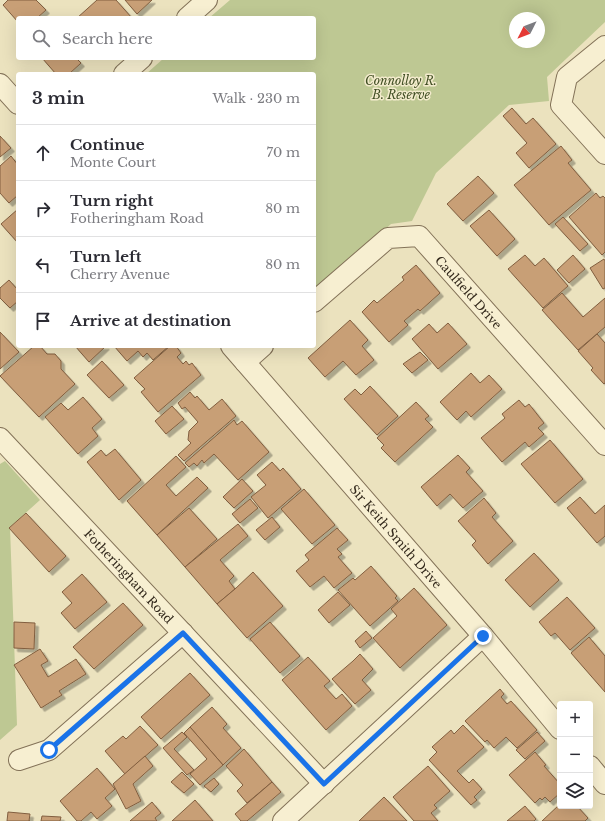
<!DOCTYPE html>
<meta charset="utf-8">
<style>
:root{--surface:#fff;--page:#f7f7f7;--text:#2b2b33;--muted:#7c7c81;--line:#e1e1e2}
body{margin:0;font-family:"Libre Baskerville",serif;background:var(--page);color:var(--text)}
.controls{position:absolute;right:12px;bottom:12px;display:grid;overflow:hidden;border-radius:4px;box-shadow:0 4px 16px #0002}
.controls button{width:36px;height:36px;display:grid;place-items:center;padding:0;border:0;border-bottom:1px solid var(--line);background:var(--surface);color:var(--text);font:20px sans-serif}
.compass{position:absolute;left:509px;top:12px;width:36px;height:36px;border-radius:50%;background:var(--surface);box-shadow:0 4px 16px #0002;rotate:228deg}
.stop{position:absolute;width:12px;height:12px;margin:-9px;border:3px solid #1a73e8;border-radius:50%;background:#fff}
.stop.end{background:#1a73e8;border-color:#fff;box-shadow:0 1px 4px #0008}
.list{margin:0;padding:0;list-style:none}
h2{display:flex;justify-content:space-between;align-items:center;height:52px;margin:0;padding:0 16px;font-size:17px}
h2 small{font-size:13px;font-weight:400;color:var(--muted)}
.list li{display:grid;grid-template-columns:26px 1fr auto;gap:12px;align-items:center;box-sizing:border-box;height:56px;padding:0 16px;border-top:1px solid var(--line)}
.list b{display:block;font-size:15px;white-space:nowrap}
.list p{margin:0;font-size:13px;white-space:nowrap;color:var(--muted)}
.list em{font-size:13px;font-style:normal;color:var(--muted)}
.icon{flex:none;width:22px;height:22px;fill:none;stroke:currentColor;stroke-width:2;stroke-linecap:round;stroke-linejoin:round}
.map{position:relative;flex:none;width:605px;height:821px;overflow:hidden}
.search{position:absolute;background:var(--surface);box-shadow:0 4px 16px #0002;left:16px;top:16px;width:300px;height:44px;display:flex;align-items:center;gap:10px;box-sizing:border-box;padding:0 14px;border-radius:4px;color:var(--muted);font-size:15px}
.panel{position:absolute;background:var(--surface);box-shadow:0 4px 16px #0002;left:16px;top:72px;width:300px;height:276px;border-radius:4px}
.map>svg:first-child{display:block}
</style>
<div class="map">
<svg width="605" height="821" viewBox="0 0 605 821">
<defs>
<filter id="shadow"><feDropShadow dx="3.5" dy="3.5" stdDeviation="0" flood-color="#0004"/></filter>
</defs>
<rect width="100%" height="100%" fill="#ebe2be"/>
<g fill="#bec893" fill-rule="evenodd">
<path d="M230,0H605V22L547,77L549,101L509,105L436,173L412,221L391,224L314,294V74H146L164,58H314V18H209ZM515,18H539V42H515Z"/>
<polygon points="5,461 40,500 10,527 17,725 0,740 0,464"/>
</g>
<g fill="#c89f76" stroke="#815e3f" filter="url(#shadow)">
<polygon points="8,0 36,0 46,10 37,18 18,18 18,22 3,5"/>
<polygon points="97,0 116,0 132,18 77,18"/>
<polygon points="125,0 152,0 137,14"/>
<polygon points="42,58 76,58 81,63 69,74 56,74"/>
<polygon points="512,108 526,124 533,118 556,144 529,168 516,153 527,143 503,116"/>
<polygon points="0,136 11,148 0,157"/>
<polygon points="561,146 572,160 568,163 591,190 549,225 514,185"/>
<polygon points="11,156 18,165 18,195 9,203 0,193 0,166"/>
<polygon points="478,176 494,193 463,221 447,204"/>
<polygon points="596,193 600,198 603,196 605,198 605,252 602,255 569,217"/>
<polygon points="18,209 18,243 1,224"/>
<polygon points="489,210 515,239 497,256 470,226"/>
<polygon points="563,217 588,244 580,251 555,224"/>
<polygon points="525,255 535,266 544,258 568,286 543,308 508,269"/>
<polygon points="573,255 585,269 569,283 557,270"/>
<polygon points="604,259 605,261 605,288 603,289 590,268"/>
<polygon points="416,265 440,293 420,311 418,309 404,321 408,325 389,342 362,312 374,300 377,303 404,280 402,277"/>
<polygon points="9,280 18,290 18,301 10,308 0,298 0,288"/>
<polygon points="562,293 583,317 605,298 605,327 578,350 542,310"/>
<polygon points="350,320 368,340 362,346 374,360 356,375 343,361 325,377 308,358"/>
<polygon points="448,323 467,344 438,369 412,339 429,324 437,333"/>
<polygon points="0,332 19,352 0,369"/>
<polygon points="597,334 605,343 605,383 604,384 591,370 593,368 578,351"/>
<polygon points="34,346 40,346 47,354 55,354 61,361 61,369 75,384 39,417 0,376"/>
<polygon points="75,346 106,346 89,362"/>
<polygon points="114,346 169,346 153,360 147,353 143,357 138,351 127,361"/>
<polygon points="170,346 176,346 181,353 177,357 183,364 186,361 189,365 192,363 201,375 158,412 141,392 145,389 134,378"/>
<polygon points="420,352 428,360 412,373 403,364"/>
<polygon points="102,361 124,385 109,398 87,375"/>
<polygon points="471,373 480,383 489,375 502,389 471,417 466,411 457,420 440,402"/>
<polygon points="370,386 398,416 377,435 344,399 355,389 361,395"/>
<polygon points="190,392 195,398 197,396 209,410 222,399 236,416 184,461 178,455 191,443 188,440 189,431 198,422 185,407 182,409 178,403"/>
<polygon points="83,397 102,419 92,428 98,436 78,454 45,417 61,403 68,410"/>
<polygon points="519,400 525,407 529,404 544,423 538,428 544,434 529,447 525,442 502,462 481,438 505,418 502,414"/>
<polygon points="416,402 429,416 425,419 433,427 395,462 381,448 384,445 377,438"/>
<polygon points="172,406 184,419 166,434 155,421"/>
<polygon points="234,420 237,425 242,421 269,452 238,480 214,454 204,463 202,460 197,466 194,463 189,467 185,463"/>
<polygon points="550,440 583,479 555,503 521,464"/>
<polygon points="115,449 141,480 119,500 87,462 101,450 106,456"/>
<polygon points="458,455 470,468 466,472 483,491 463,508 450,494 437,506 421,487"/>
<polygon points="176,456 186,467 166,485 176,496 197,477 208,488 157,535 127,501"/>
<polygon points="272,462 280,471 283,468 301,489 268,518 251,497 266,485 257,475"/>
<polygon points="242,479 253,491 234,508 223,497"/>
<polygon points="304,489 335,525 312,544 281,509"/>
<polygon points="580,497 595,514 605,505 605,536 597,543 567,508"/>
<polygon points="484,498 496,513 492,517 513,541 488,564 472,545 476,541 458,521"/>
<polygon points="250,499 258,508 240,523 232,514"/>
<polygon points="189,508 217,539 185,567 157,535"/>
<polygon points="26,513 66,556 49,572 9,528"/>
<polygon points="272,517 280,527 265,540 256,530"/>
<polygon points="238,524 248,536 220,560 234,576 229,581 235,589 217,604 185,567"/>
<polygon points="337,528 348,540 337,549 342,554 338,557 352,573 334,588 324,576 310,587 296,571 309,560 305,555"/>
<polygon points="534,553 559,580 530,607 505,580"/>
<polygon points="371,566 397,596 395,598 398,601 370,626 338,590 353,578 355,580"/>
<polygon points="253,572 283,606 247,638 217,604 235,589"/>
<polygon points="82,574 107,602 75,629 61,613 72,603 62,592"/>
<polygon points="414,588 447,625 400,668 373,638 397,616 391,609"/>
<polygon points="338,592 350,605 329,623 318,610"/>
<polygon points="567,597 595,628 570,650 555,633 551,636 539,622"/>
<polygon points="123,603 143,625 94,669 73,647"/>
<polygon points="14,622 35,623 34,649 14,648"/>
<polygon points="270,622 300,656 280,673 250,639"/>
<polygon points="366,631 372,638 360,648 355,641"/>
<polygon points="589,637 605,656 605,692 571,653"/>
<polygon points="40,649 48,661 41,665 48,677 76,659 86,674 59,691 62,695 41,708 14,665"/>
<polygon points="360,654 373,669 362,680 371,690 355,704 332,679 353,661"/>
<polygon points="308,657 330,681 324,686 336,699 342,694 352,706 326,730 282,680"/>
<polygon points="190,673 210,695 161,739 141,717"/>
<polygon points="500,689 504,694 501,697 507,704 511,701 537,730 517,748 506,737 494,748 487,740 485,742 465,721"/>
<polygon points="212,707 227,724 223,728 241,748 223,765 190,727"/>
<polygon points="463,725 484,747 457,771 469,783 473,779 482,789 474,797 477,800 471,805 429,760 437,752 432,747 451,730 454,734"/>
<polygon points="140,726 158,745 125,774 105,751 123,736 126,739"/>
<polygon points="190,727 223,765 200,785 190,774 207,759 184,733"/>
<polygon points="182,732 187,737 174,749 194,770 187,775 163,748"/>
<polygon points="537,732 545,741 525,759 516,750"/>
<polygon points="244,749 272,782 247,803 237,791 243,785 226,766"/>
<polygon points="535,752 546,765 544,766 560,784 560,793 550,802 545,797 542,800 540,798 535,803 509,775"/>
<polygon points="145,756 153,766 133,784 141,801 126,809 113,784"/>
<polygon points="428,766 450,791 434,805 437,808 431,813 438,821 414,821 393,797"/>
<polygon points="97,768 115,789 105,798 112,806 97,819 91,812 81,821 77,821 60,801"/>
<polygon points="182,772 194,784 184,793 171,782"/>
<polygon points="214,778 219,784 211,792 204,786"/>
<polygon points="272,782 281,792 247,821 241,821 235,814"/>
<polygon points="384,797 407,821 359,821"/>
<polygon points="195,800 213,821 172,821"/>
<polygon points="152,802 161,813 155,818 157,821 130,821"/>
<polygon points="560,804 560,806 577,806 588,818 585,821 542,821"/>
<polygon points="525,806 536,819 534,821 507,821"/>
<polygon points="8,812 30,814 29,821 30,821 7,821"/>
<polygon points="42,816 61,817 60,821 41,821"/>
</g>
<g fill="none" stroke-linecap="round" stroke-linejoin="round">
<g stroke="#837258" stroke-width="22">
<g id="street">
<polyline points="187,18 207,0"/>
<polyline points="605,46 567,77 561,105 605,154"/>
<polyline points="124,74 142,58"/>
<polyline points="0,84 18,104"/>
<path id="s1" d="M314,302L388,238L419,236L605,445"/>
<path id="s2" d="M231,346L483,636L560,729"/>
<polyline points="245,362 263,346"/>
<path id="s3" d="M0,438L324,784"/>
<polyline points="19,760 49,750 183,633"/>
<polyline points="590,766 605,784"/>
<polyline points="283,821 483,636"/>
</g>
</g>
<use href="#street" stroke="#f7efd1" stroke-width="20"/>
</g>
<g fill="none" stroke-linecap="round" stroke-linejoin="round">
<polyline stroke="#1a73e8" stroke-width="5" points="49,750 183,633 324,784 483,636"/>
</g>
<g text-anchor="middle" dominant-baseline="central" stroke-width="3" stroke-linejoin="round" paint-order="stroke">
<g font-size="12" font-style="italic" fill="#404e23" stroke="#f3ebcd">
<text x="401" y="80">Connolloy R.<tspan x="401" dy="14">B. Reserve</tspan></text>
</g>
<g font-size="12" fill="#33291c" stroke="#f3ebcd">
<text stroke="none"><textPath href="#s1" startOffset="204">Caulfield Drive</textPath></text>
<text stroke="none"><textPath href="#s2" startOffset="252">Sir Keith Smith Drive</textPath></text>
<text stroke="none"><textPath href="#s3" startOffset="189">Fotheringham Road</textPath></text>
</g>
</g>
</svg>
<div class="controls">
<button>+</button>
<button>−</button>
<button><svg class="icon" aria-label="layers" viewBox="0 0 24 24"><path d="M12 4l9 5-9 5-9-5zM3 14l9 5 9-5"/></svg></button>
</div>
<svg class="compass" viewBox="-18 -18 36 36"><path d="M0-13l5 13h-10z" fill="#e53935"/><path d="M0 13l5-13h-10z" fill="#7c7c81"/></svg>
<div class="stop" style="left:49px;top:750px"></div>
<div class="stop end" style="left:483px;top:636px"></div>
<div class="search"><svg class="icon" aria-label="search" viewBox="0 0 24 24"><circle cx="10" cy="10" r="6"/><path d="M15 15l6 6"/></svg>Search here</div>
<section class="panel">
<h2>3 min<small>Walk · 230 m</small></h2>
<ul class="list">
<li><svg class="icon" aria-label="ahead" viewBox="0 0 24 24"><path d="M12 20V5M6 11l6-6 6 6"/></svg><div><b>Continue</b><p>Monte Court</p></div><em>70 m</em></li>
<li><svg class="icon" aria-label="right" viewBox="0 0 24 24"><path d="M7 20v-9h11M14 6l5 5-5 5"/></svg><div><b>Turn right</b><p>Fotheringham Road</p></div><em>80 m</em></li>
<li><svg class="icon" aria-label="left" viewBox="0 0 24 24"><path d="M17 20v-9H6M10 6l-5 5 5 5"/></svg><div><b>Turn left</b><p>Cherry Avenue</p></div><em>80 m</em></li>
<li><svg class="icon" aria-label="arrive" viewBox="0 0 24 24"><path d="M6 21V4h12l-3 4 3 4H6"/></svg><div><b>Arrive at destination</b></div></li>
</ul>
</section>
</div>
